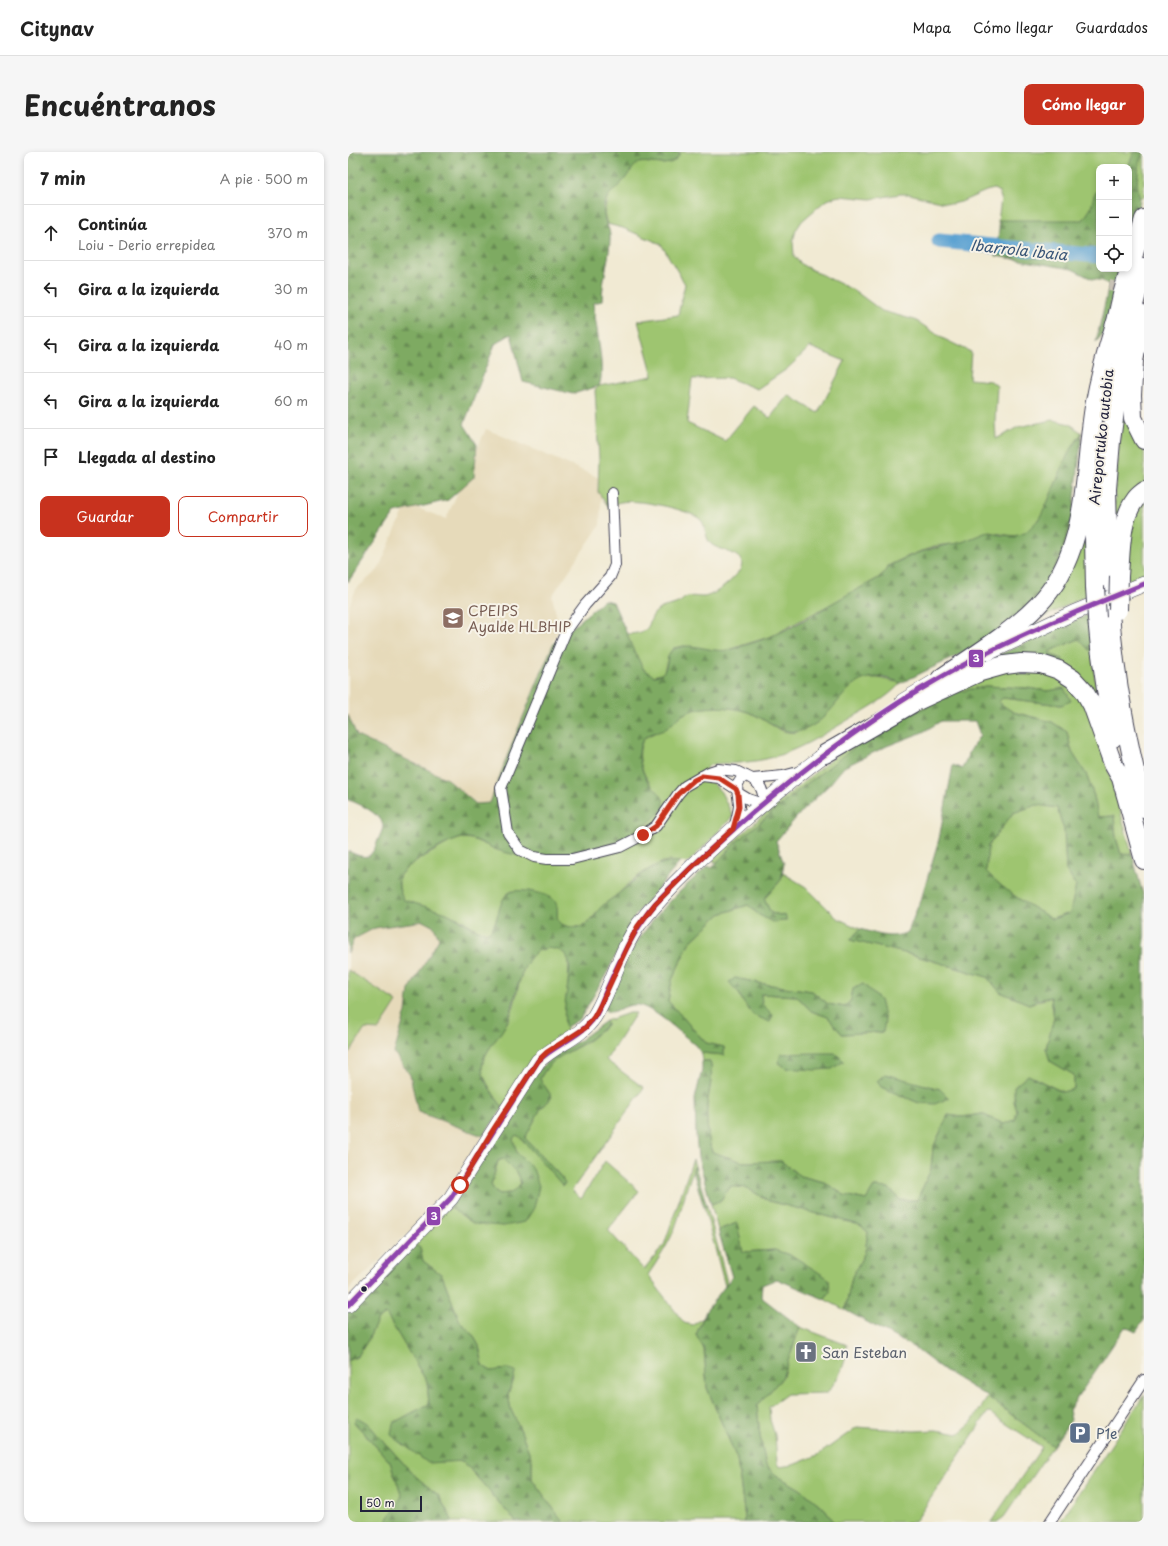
<!DOCTYPE html>
<html lang="es">
<meta charset="utf-8">
<style>
:root{--surface:#fff;--page:#f6f6f6;--text:#222;--muted:#767676;--line:#e0e0e0;--accent:#c8321e}
body{margin:0;font-family:"Playpen Sans",sans-serif;background:var(--page);color:var(--text)}
.controls{position:absolute;right:12px;top:12px;display:grid;overflow:hidden;border-radius:8px;box-shadow:0 2px 6px #0003}
.controls button{width:36px;height:36px;display:grid;place-items:center;padding:0;border:0;border-bottom:1px solid var(--line);background:var(--surface);color:var(--text);font:20px sans-serif}
.scale{position:absolute;left:12px;bottom:10px;width:62px;box-sizing:border-box;padding-left:4px;border:2px solid #22223b;border-top:0;font-size:11px;line-height:14px;white-space:nowrap;color:#22223b;-webkit-text-stroke:3px #f7f3e8;paint-order:stroke}
.stop{position:absolute;width:12px;height:12px;margin:-9px;border:3px solid #c8321e;border-radius:50%;background:#fff}
.stop.end{background:#c8321e;border-color:#fff;box-shadow:0 1px 4px #0008}
.list{margin:0;padding:0;list-style:none}
h2{display:flex;justify-content:space-between;align-items:center;height:52px;margin:0;padding:0 16px;font-size:17px}
h2 small{font-size:13px;font-weight:400;color:var(--muted)}
.list li{display:grid;grid-template-columns:26px 1fr auto;gap:12px;align-items:center;box-sizing:border-box;height:56px;padding:0 16px;border-top:1px solid var(--line)}
.list b{display:block;font-size:15px;white-space:nowrap}
.list p{margin:0;font-size:13px;white-space:nowrap;color:var(--muted)}
.list em{font-size:13px;font-style:normal;color:var(--muted)}
.actions{display:flex;gap:8px;padding:12px 16px}
.actions a{flex:1;padding:9px 0;border:1px solid var(--accent);border-radius:8px;text-align:center;font-size:14px;color:var(--accent)}
.actions .main{background:var(--accent);color:#fff}
.icon{flex:none;width:22px;height:22px;fill:none;stroke:currentColor;stroke-width:2;stroke-linecap:round;stroke-linejoin:round}
.map{position:relative;flex:none;width:796px;height:1370px;overflow:hidden;border-radius:8px}
header{display:flex;align-items:center;gap:24px;box-sizing:border-box;height:56px;padding:0 20px;background:var(--surface);border-bottom:1px solid var(--line)}
header strong{font-size:19px}
nav{display:flex;gap:22px;margin-inline-start:auto;font-size:14px}
.intro{display:flex;align-items:center;justify-content:space-between;box-sizing:border-box;height:96px;padding:0 24px}
h1{margin:0;font-size:28px}
.button{padding:10px 18px;border-radius:8px;background:var(--accent);color:#fff;font-size:14px;font-weight:700}
main{display:flex;gap:24px;padding:0 24px}
aside{flex:1;background:var(--surface);border-radius:8px;box-shadow:0 2px 6px #0003}
.map>svg:first-child{display:block}
</style>
<header>
<strong>Citynav</strong>
<nav><a>Mapa</a><a>Cómo llegar</a><a>Guardados</a></nav>
</header>
<div class="intro"><h1>Encuéntranos</h1><a class="button">Cómo llegar</a></div>
<main>
<aside>
<h2>7 min<small>A pie · 500 m</small></h2>
<ul class="list">
<li><svg class="icon" aria-label="ahead" viewBox="0 0 24 24"><path d="M12 20V5M6 11l6-6 6 6"/></svg><div><b>Continúa</b><p>Loiu - Derio errepidea</p></div><em>370 m</em></li>
<li><svg class="icon" aria-label="left" viewBox="0 0 24 24"><path d="M17 20v-9H6M10 6l-5 5 5 5"/></svg><div><b>Gira a la izquierda</b></div><em>30 m</em></li>
<li><svg class="icon" aria-label="left" viewBox="0 0 24 24"><path d="M17 20v-9H6M10 6l-5 5 5 5"/></svg><div><b>Gira a la izquierda</b></div><em>40 m</em></li>
<li><svg class="icon" aria-label="left" viewBox="0 0 24 24"><path d="M17 20v-9H6M10 6l-5 5 5 5"/></svg><div><b>Gira a la izquierda</b></div><em>60 m</em></li>
<li><svg class="icon" aria-label="arrive" viewBox="0 0 24 24"><path d="M6 21V4h12l-3 4 3 4H6"/></svg><div><b>Llegada al destino</b></div></li>
</ul>
<div class="actions"><a class="main">Guardar</a><a>Compartir</a></div>
</aside>
<div class="map">
<svg width="796" height="1370" viewBox="0 0 796 1370">
<defs>
<pattern id="forest-firs" width="22" height="20" patternUnits="userSpaceOnUse"><rect width="22" height="20" fill="#7eaa62"/><path d="M5 1l3.5 6h-7zM16 11l3.5 6h-7z" fill="#678a52"/></pattern>
</defs>
<rect width="100%" height="100%" fill="#f7f3e8"/>
<filter id="ink" filterUnits="userSpaceOnUse"><feTurbulence type="fractalNoise" baseFrequency=".025" numOctaves="2"/><feDisplacementMap in="SourceGraphic" scale="8" xChannelSelector="R" yChannelSelector="G"/><feConvolveMatrix kernelMatrix="1 2 1 2 8 2 1 2 1" color-interpolation-filters="sRGB"/></filter>
<filter id="wash" filterUnits="userSpaceOnUse"><feTurbulence type="fractalNoise" baseFrequency=".012" numOctaves="4" result="noise"/><feDisplacementMap in="SourceGraphic" scale="16" xChannelSelector="R" yChannelSelector="G"/><feGaussianBlur stdDeviation="0.9" result="paint"/><feColorMatrix in="noise" values="0 0 0 0 0 0 0 0 0 0 0 0 0 0 0 0 0 1.4 0 .05"/><feComposite in="paint" operator="in"/></filter>
<g filter="url(#wash)">
<rect width="100%" height="100%" fill="#f1ead3"/>
<g fill="#e6daba">
<polygon points="138,277 254,327 252,373 204,444 211,475 163,593 153,621 150,651 133,655 123,647 7,586 0,570 0,457 8,437 30,418 59,352 98,367"/>
<polygon points="75,769 86,775 91,787 61,838 58,860 46,901 62,923 70,960 135,984 102,1041 0,1138 0,801 6,787 27,776"/>
</g>
<g fill="#9ec570" stroke="#607456" fill-rule="evenodd">
<path d="M332,0H796V45L783,49L781,15H751V69L695,84L651,74L650,70L653,46L651,40L646,37L638,39L613,50L604,52L592,50L562,42H552L523,47L492,44L487,45L477,49L454,69L448,78L445,89L446,104L450,109L456,114L507,139L534,159L567,168L596,187L623,200L621,227L643,229L649,234L647,269L648,287L670,275L705,268L722,272L734,281C711,310 708,351 682,377C671,389 654,381 641,380C638,380 621,388 616,390C609,392 601,392 594,393C576,397 557,405 540,414L536,421L529,427L424,484L376,499H366L336,494L325,496L321,502L316,519L313,522L305,524C292,520 283,495 279,482C309,481 296,469 310,458C315,454 324,454 330,451C333,450 335,447 337,446C343,443 349,445 355,445C367,444 388,426 393,416C399,401 371,399 363,392C356,385 359,374 352,367C340,357 284,345 269,351C267,353 265,355 263,358L250,340L251,308L247,238L251,234L305,224L290,169L330,163L337,132L313,92L275,76L259,72L256,62L259,46L263,39L276,28L286,14L290,11L295,10L315,12L330,5ZM462,195L497,209L470,261L440,243L422,266L406,254L377,289L339,271L344,227L381,226L409,237L439,217Z"/>
<polygon points="774,255 796,295 796,333 771,376 766,357"/>
<polygon points="739,346 740,443 662,482"/>
<polygon points="796,346 796,422 779,429 781,377"/>
<polygon points="731,487 744,501 750,549 702,502 702,499"/>
<polygon points="695,517 730,539 740,557 764,629 784,702 773,702 768,686 766,664 750,665 746,644 738,622 724,600 719,580 704,570 665,560 649,550 654,546 713,553 716,537 700,539 679,536 637,534 606,541 558,565 513,591 457,633 386,692 369,710 366,710 365,707 433,648 485,606 526,578 652,518"/>
<path d="M520,526H530L553,531C538,547 519,557 500,568C473,584 448,600 418,607C409,609 399,610 390,611C380,612 369,610 360,614L358,618L361,627L373,640L385,664L340,711L322,709L315,710L298,719L286,727L270,742L255,754L239,772L231,775H221L211,771L209,768V756L202,745L182,739L159,742C152,751 148,774 142,779C135,785 119,770 112,767C94,759 74,755 56,748L51,740V724L55,719L65,711L102,690L114,686L124,687L150,698L184,706L249,696L303,632C294,622 289,606 293,593C296,581 309,582 317,577C325,572 330,564 339,560C358,552 389,554 407,563C420,569 433,583 448,580C479,573 484,548 506,532C510,529 515,528 520,526Z"/>
<path d="M689,652L709,656L716,678L718,718L728,734L722,761L704,767C680,753 657,740 638,719L640,694L665,661Z"/>
<path d="M435,721L458,735L489,766L512,777L503,788L565,803L639,825L652,840L681,852L703,845L706,866L698,896L702,909L726,923V937L715,940L680,923L666,949L669,959L667,968L656,972L634,962L614,965L600,963L585,996L583,1017L569,1048H552L541,1036L526,1035L518,1048L496,1043L476,1030L452,1024L433,1009L395,1010L364,1000C360,988 358,966 359,953C361,937 366,925 362,909H354L353,901L376,903V895L358,891L320,849L324,828L341,791L372,762L400,753L411,763L438,764L423,761L416,747L433,728ZM387,826L416,832L464,839L480,852L497,855L503,848L505,837L515,832L532,848L535,880L494,882L480,865L463,859L449,844L413,842L414,852L425,863L422,870L395,850L391,841ZM572,932L592,937L571,951L533,935Z"/>
<path d="M200,796C210,796 218,799 221,809L218,878L215,884L155,956C149,947 134,927 134,916C135,898 153,883 161,867C170,848 169,825 181,806C186,799 192,798 200,796Z"/>
<polygon points="0,818 49,850 31,878 17,877 0,903"/>
<path d="M281,861H288L258,908L296,936L224,1038L233,1047L257,1009L291,1039L260,1078L296,1118L316,1093L345,1007L347,1014L345,1017V1019C337,1038 334,1057 327,1076C320,1093 310,1108 300,1123L336,1171L345,1173L355,1166L348,1183L356,1197L359,1236L389,1307L397,1366L395,1370H215L184,1327V1308L173,1279L163,1258L160,1242L166,1228L160,1217L143,1219L135,1214L131,1194L124,1181L112,1170L94,1123L75,1109L72,1096L65,1091L100,1054L156,1074L185,1017L169,1001L165,987L168,982L172,985L215,1033L214,1026L177,986L192,958L204,945L192,927C202,906 218,902 237,891C245,886 252,879 259,873L258,869Z"/>
<polygon points="155,1007 168,1020 173,1031 163,1041 149,1042 143,1033 150,1009"/>
<polygon points="383,1034 399,1036 421,1049 512,1073 520,1080 517,1100 504,1125 497,1158 476,1147 482,1140 427,1098 394,1100 389,1071 370,1078 363,1052 372,1049"/>
<polygon points="359,1054 379,1130 377,1134 356,1055"/>
<polygon points="38,1162 79,1230 81,1252 45,1271 99,1309 115,1309 168,1370 105,1370 91,1344 66,1323 19,1271 6,1270 42,1310 54,1344 38,1370 0,1370 0,1209 10,1204 20,1188 30,1167"/>
<path d="M452,1175L499,1193C498,1214 491,1225 479,1241L439,1242L421,1255L422,1268L427,1283L429,1311L431,1315L445,1313L470,1303L509,1275L566,1279L588,1278L610,1282L623,1271L640,1245L705,1294L656,1365L649,1370H643L694,1295L640,1260L567,1370H486L477,1357L452,1337L428,1323L418,1314L412,1284L409,1254L434,1226Z"/>
<polygon points="796,1243 796,1370 712,1370"/>
</g>
<g fill="url(#forest-firs)" stroke="#50664e" fill-rule="evenodd">
<path d="M0,0H332C326,20 305,8 290,11C284,16 281,22 276,28C266,41 254,42 256,63C257,73 263,75 262,89C261,109 254,128 254,149L245,151C247,169 258,220 251,234L225,242L175,230L163,182L147,192L116,272L129,293L126,325L100,348L47,361L0,430Z"/>
<polygon points="786,0 795,0 791,11 789,30 792,50 781,87 780,15"/>
<polygon points="751,37 751,117 772,117 755,182 748,190 761,133 755,129 744,127 724,117 648,104 652,68 735,68 743,56 746,43"/>
<path d="M734,281L725,364L712,405L695,437L668,464L635,491L553,531C497,508 497,560 458,577C435,587 420,567 400,560C382,554 355,553 338,561C330,564 326,571 319,576C312,581 300,580 295,588C287,599 293,618 299,628C306,638 317,642 316,655C300,676 275,690 250,696C242,698 234,697 226,699C219,700 213,704 206,705C194,707 181,706 169,703C163,702 155,700 149,698C138,694 127,685 115,686C103,687 54,714 51,725C49,733 52,741 56,748L99,761L130,778L139,781C153,774 148,743 165,739C174,737 200,741 206,748C215,759 200,772 223,775C228,776 233,775 237,773C244,769 248,761 253,755C258,750 265,746 270,742C290,726 305,707 332,710L287,764L260,819L232,867L218,875L217,874C215,860 218,845 220,831C221,824 223,814 220,807C218,801 212,798 206,797C170,790 170,852 157,874C150,887 135,900 134,916C134,928 149,947 155,956L135,984L70,960L62,923L46,901L58,860L61,838L91,787L86,775L75,769L27,776L6,787L0,801V699C7,702 13,706 21,704C26,699 28,694 30,688C32,683 35,678 35,673C34,663 9,650 0,648V563L9,584L99,627L128,652L142,651L159,604L205,492L256,448L265,450L279,482L284,495L296,518L306,524C326,522 313,501 328,496C346,489 366,503 385,497C400,492 419,487 433,480C451,472 467,462 483,452C498,443 514,435 529,427L536,421L540,414L569,401L594,394L614,390L639,380L653,383L667,384L677,381L690,368L697,356L720,302Z"/>
<polygon points="739,463 744,501 731,487 702,499 702,502 715,507 713,513 649,510 644,506"/>
<path d="M637,534L679,536L700,539L716,536L723,549L713,553L655,546L650,550L665,560L704,570L719,580L724,600L738,622L746,644L750,665L766,664L768,686L773,702H784L796,746V1168L788,1180L777,1175L721,1258L723,1268L705,1294L640,1245L597,1219L565,1195L497,1158L504,1125L517,1100L520,1080L512,1073L421,1049L399,1036L383,1034L372,1049L363,1052L350,1005L348,983L347,947L354,918V909H362C366,925 361,937 359,953C358,966 360,988 364,1000L395,1010L433,1009L452,1024L476,1030L496,1043L518,1048L526,1035L541,1036L552,1048H569L583,1017L585,996L600,963L614,965L634,962L656,972L667,968L669,959L666,949V935L680,923L714,940L726,937V923L702,909L698,896L706,866L703,845L689,848L681,852L652,840L639,825L565,803L502,788L512,777C530,782 542,788 560,780L575,741L591,687L605,613L614,617L622,599L632,583L627,569H593L575,580L539,594L496,615L481,633L454,659L428,689L436,712L433,728L416,747L423,761L438,764V769L424,770L411,763L400,753L372,762L341,791L324,828L320,849L358,891L376,895V903L353,901L348,894C334,882 308,857 290,853C275,851 265,866 256,857C265,837 274,815 285,796C305,764 332,738 360,714L364,716L386,692L457,633L512,591L558,565L606,541ZM689,653L709,656L716,678L718,718L728,734L722,761L704,767C680,753 657,740 638,719L640,694L665,661Z"/>
<polygon points="387,826 416,832 464,839 480,852 497,855 503,848 505,837 515,832 532,848 537,868 535,880 494,882 480,865 463,859 449,844 413,842 414,852 425,863 422,870 405,863 395,850 391,841 381,830"/>
<path d="M258,869L259,873C252,879 245,886 237,890C218,902 202,906 192,927L204,945L192,958L177,986L214,1026L217,1031L215,1034L172,985L168,983L165,987L169,1001L185,1017L191,1034L186,1056L177,1070L156,1074L126,1072L100,1054L185,923L208,902L232,888ZM155,1007L168,1020L173,1031L163,1041L149,1042L143,1033L150,1009Z"/>
<polygon points="465,901 487,901 496,909 484,917 467,918 438,916 430,911 433,902"/>
<polygon points="537,922 592,937 601,946 587,952 571,951 533,935 529,929"/>
<polygon points="347,1014 359,1054 356,1055 345,1019 345,1017"/>
<polygon points="389,1071 395,1100 427,1098 445,1104 481,1127 482,1140 476,1147 429,1127 414,1133 413,1145 452,1175 434,1226 409,1254 412,1284 418,1314 428,1323 452,1337 477,1357 486,1370 395,1370 397,1366 389,1307 359,1236 356,1197 348,1183 358,1159 384,1125 370,1078"/>
<polygon points="65,1091 72,1096 75,1109 94,1123 112,1170 124,1181 131,1194 135,1214 143,1219 160,1217 168,1219 160,1242 163,1258 173,1279 184,1308 184,1327 215,1370 168,1370 115,1309 80,1311 43,1283 45,1271 81,1252 79,1230 38,1162 30,1167 20,1188 10,1204 0,1209 0,1159"/>
<polygon points="9,1265 19,1271 66,1323 91,1344 105,1370 38,1370 54,1344 42,1310 6,1270"/>
</g>
<g fill="none" stroke-linecap="round" stroke-linejoin="round">
<polyline stroke="#5ca2d2" stroke-width="15" points="591,89 751,104"/>
</g>
</g>
<g filter="url(#ink)">
<g fill="none" stroke-linecap="round" stroke-linejoin="round">
<polyline stroke="#c8c2b5" stroke-width="10" stroke-dasharray="10 5" stroke-linecap="butt" points="761,133 781,137"/>
<g stroke="#414052" stroke-width="12">
<g id="street">
<polyline points="264,341 267,413 262,425 237,453 218,479 153,636 160,681 172,698 186,705 199,707 224,707 272,695 295,683 308,674 330,642 337,634 361,620 370,617 388,619 398,624"/>
<polyline points="354,624 371,626 388,637"/>
<polyline points="405,627 435,624 450,620"/>
<path d="M386,676C388,669 390,662 391,654C391,642 384,631 398,624C411,629 417,638 415,652L400,647L390,641"/>
<polyline points="702,1370 796,1228"/>
</g>
</g>
<g stroke="#414052" stroke-width="16">
<g id="primary">
<polyline points="640,501 725,461 796,432"/>
<polyline points="555,549 603,520"/>
<path d="M0,1153L103,1046L190,909C207,893 233,885 246,865C264,836 271,800 291,772C322,733 361,698 398,666C427,642 455,617 486,596"/>
</g>
</g>
<g stroke="#414052" stroke-width="20">
<g id="highway">
<polyline points="795,162 786,209 784,243 785,266 796,288"/>
<polyline points="765,183 774,143 796,67"/>
<polyline points="745,334 747,435"/>
<path d="M771,424C773,400 772,368 787,348C789,344 793,342 796,339"/>
<polyline points="761,430 759,337 763,289 776,191 796,115"/>
<path d="M762,461C767,529 780,591 796,657"/>
<polyline points="749,466 752,496 765,586"/>
<path d="M593,526C625,504 663,481 690,453C741,400 735,322 746,255C751,227 758,200 767,172"/>
<polyline points="477,602 567,550 632,520 657,513 673,511 693,512 711,518 725,527 736,539 744,553 765,612 773,626 796,708"/>
</g>
</g>
<use href="#street" stroke="#fff" stroke-width="10"/>
<use href="#primary" stroke="#fff" stroke-width="15"/>
<use href="#highway" stroke="#fff" stroke-width="18"/>
<g stroke="#414052" stroke-width="20" stroke-linecap="butt">
<g id="highway-bridge">
<polyline points="747,435 749,466"/>
<polyline points="770,458 771,424"/>
</g>
</g>
<use href="#highway-bridge" stroke="#fff" stroke-width="18"/>
<g stroke="#f7f3e8" stroke-width="8">
<path id="bus-1" d="M0,1153L103,1046L190,909C207,893 232,885 246,866C252,857 255,846 259,837C273,807 286,776 308,751C338,719 371,690 404,661C457,616 513,573 573,537C644,494 720,463 796,432"/>
</g>
<use href="#bus-1" stroke="#8e44ad" stroke-width="5"/>
</g>
</g>
<g fill="none" stroke-linecap="round" stroke-linejoin="round" filter="url(#ink)">
<polyline stroke="#c8321e" stroke-width="5" points="112,1033 143,981 190,909 199,900 237,876 246,865 252,854 279,795 290,774 307,752 343,716 385,677 391,655 390,642 388,637 371,626 354,624 346,628 330,642 308,674 295,683"/>
</g>
<defs>
<g id="school-square" transform="scale(1.15)"><rect x="-9" y="-9" width="18" height="18" rx="4" fill="#8d6e63" stroke="#f7f3e8"/><path d="M0-5L7-2L0 1L-7-2ZM-4 1L0 2.5L4 1V4Q0 6-4 4Z" fill="#fff"/></g>
<g id="church-square" transform="scale(1.15)"><rect x="-9" y="-9" width="18" height="18" rx="4" fill="#6b7280" stroke="#f7f3e8"/><path d="M-1.2-6h2.4v3.5h3.3v2.4h-3.3V6h-2.4V-.1h-3.3v-2.4h3.3Z" fill="#fff"/></g>
<g id="parking-square" transform="scale(1.15)"><rect x="-9" y="-9" width="18" height="18" rx="4" fill="#5c6f8a" stroke="#f7f3e8"/><path d="M-3.5-5.5H1a3.5 3.5 0 0 1 0 7H-1V5.5H-3.5ZM-1-3.4V-.6H.8a1.4 1.4 0 0 0 0-2.8Z" fill="#fff"/></g>
</defs>
<g fill-rule="evenodd">
<use href="#school-square" x="105" y="466"/>
<use href="#church-square" x="458" y="1200"/>
<use href="#parking-square" x="732" y="1281"/>
</g>
<circle fill="#22223b" stroke="#f7f3e8" stroke-width="1.5" cx="16" cy="1137" r="3.5"/>
<g text-anchor="middle" dominant-baseline="central" stroke-width="4" stroke-linejoin="round" paint-order="stroke">
<g font-size="14" fill="#22223b" stroke="#f7f3e8">
<text transform="translate(753 285) rotate(-84)">Aireportuko autobia</text>
</g>
<g font-size="14" fill="#785e54" stroke="#f7f3e8" text-anchor="start">
<text x="120" y="458">CPEIPS<tspan x="120" dy="16">Ayalde HLBHIP</tspan></text>
</g>
<g font-size="14" fill="#5b616d" stroke="#f7f3e8" text-anchor="start">
<text x="474" y="1200">San Esteban</text>
</g>
<g font-size="14" fill="#4e5e75" stroke="#f7f3e8" text-anchor="start">
<text x="748" y="1281">P1e</text>
</g>
<g font-size="15" font-style="italic" fill="#395577" stroke="#f7f3e8">
<text transform="translate(671 97) rotate(6)">Ibarrola ibaia</text>
</g>
</g>
<g stroke="#f7f3e8" stroke-width="1.5">
<rect x="620" y="497" width="16" height="19" rx="4" fill="#8e44ad"/>
<rect x="78" y="1054" width="15" height="20" rx="4" fill="#8e44ad"/>
</g>
<g font-size="11" text-anchor="middle" font-weight="bold" fill="#fff">
<text x="628" y="510">3</text>
<text x="86" y="1068">3</text>
</g>
</svg>
<div class="controls">
<button>+</button>
<button>−</button>
<button><svg class="icon" aria-label="locate" viewBox="0 0 24 24"><circle cx="12" cy="12" r="6"/><path d="M12 2v4M12 18v4M2 12h4M18 12h4"/></svg></button>
</div>
<div class="scale">50 m</div>
<div class="stop" style="left:112px;top:1033px"></div>
<div class="stop end" style="left:295px;top:683px"></div>
</div>
</main>
